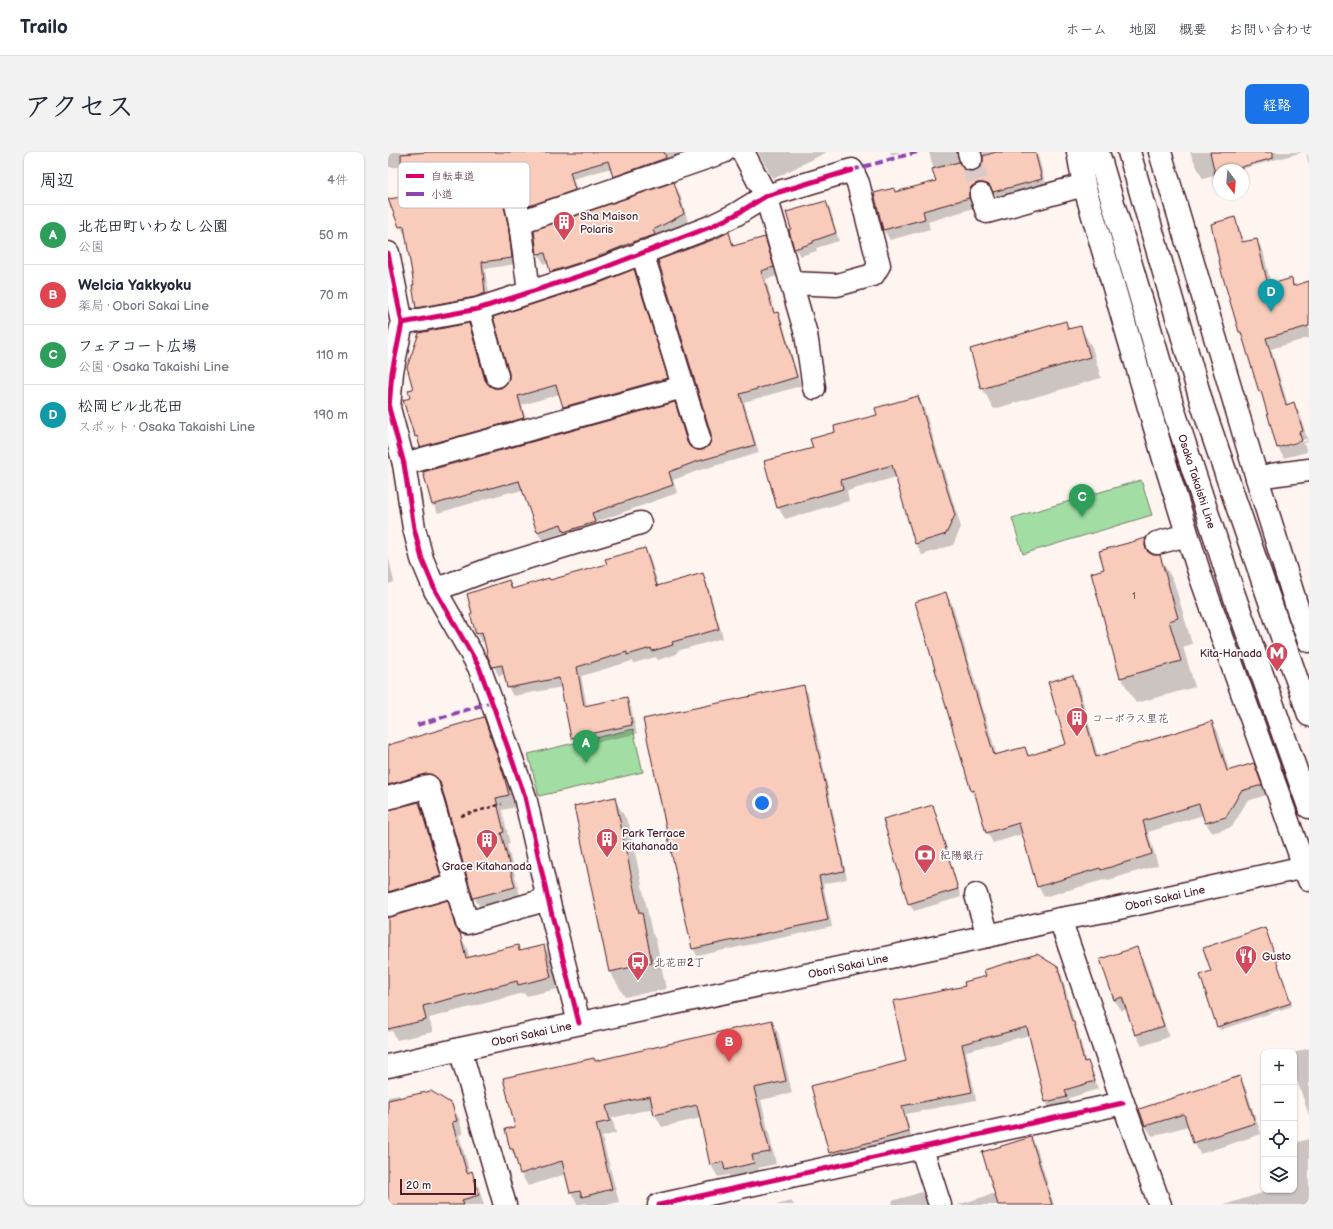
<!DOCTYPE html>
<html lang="ja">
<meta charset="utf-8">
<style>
:root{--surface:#fff;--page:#f2f2f3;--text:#1f2937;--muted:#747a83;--line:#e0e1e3;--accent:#1a73e8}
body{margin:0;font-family:"Balsamiq Sans","Klee One",sans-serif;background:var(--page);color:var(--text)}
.controls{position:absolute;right:12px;bottom:12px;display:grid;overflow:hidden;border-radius:8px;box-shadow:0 1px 3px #0004}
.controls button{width:36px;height:36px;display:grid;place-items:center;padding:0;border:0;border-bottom:1px solid var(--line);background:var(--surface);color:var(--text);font:20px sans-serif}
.compass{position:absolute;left:825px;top:12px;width:36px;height:36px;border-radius:50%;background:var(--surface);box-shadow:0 1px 3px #0004;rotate:164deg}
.scale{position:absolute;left:12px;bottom:10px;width:76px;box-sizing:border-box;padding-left:4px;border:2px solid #4a1f2b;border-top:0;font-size:11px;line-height:14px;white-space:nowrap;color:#4a1f2b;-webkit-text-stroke:3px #fff;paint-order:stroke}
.you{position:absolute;left:374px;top:651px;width:14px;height:14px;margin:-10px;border:3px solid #fff;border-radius:50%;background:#1a73e8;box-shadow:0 0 0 6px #1a73e833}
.badge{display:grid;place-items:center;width:26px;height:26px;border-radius:50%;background:var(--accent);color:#fff;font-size:13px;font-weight:700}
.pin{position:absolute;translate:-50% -33px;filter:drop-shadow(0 1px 2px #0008)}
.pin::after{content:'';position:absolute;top:21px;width:14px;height:12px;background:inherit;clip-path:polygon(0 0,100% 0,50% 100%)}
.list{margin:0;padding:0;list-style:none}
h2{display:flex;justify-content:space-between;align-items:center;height:52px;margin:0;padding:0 16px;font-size:17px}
h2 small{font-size:13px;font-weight:400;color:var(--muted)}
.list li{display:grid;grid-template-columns:26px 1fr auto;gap:12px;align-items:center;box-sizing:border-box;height:60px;padding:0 16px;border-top:1px solid var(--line)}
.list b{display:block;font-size:15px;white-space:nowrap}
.list p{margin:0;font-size:13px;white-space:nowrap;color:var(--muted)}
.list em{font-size:13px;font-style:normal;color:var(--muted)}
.icon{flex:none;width:22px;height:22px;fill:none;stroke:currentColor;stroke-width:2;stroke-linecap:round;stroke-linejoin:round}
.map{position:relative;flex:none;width:921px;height:1053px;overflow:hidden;border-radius:8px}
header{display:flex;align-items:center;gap:24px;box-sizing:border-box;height:56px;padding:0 20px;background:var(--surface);border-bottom:1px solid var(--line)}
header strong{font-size:19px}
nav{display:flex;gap:22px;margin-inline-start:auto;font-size:14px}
.intro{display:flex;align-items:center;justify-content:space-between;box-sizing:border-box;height:96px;padding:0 24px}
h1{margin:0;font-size:28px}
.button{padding:10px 18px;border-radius:8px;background:var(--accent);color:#fff;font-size:14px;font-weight:700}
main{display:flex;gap:24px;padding:0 24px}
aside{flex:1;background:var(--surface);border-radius:8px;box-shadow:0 1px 3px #0004}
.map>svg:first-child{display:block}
</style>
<header>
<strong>Trailo</strong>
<nav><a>ホーム</a><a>地図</a><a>概要</a><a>お問い合わせ</a></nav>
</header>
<div class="intro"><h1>アクセス</h1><a class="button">経路</a></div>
<main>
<aside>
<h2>周辺<small>4件</small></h2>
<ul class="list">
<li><span class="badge" style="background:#2e9e5b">A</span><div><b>北花田町いわなし公園</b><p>公園</p></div><em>50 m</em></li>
<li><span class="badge" style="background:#e0444e">B</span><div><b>Welcia Yakkyoku</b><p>薬局 · Obori Sakai Line</p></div><em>70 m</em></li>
<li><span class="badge" style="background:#2e9e5b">C</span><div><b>フェアコート広場</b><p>公園 · Osaka Takaishi Line</p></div><em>110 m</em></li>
<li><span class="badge" style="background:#0f9aa8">D</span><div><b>松岡ビル北花田</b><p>スポット · Osaka Takaishi Line</p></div><em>190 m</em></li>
</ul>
</aside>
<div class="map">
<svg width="921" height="1053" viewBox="0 0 921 1053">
<rect width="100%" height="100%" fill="#fef5f1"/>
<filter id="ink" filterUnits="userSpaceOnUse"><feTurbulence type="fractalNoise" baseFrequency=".025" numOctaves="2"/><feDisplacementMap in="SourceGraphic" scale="8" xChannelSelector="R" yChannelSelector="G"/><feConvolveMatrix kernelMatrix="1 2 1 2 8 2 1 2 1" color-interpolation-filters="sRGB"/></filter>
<g filter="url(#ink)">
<g fill="#a2dda3" stroke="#767e67">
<polygon points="753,328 764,363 635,402 624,366"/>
<polygon points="245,577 255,620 151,644 140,602"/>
</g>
<g fill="#0003" fill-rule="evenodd">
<polygon points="0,0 320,0 229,31 226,24 223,16 185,27 191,44 146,60 142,53 136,28 132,25 123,80 127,112 97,117 101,148 33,162 29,155 18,81 16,81 12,74 15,45 15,15 0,15"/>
<polygon points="370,0 439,0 385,27"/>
<polygon points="502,0 513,0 503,3"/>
<polygon points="541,0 580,0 574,7 575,18 579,20 586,20 592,17 596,11 596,4 594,0 649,0 659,37 612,49 608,43 602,41 586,56 540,70 542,77 502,88 496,78 487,42 508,41 549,30"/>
<polygon points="802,0 915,0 853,17 854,18 831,18 831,27 829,23 815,27 804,5"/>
<polygon points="918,0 921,0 921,14"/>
<polygon points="285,31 292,42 301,73 169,131 163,120 161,112 156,112 150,102"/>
<polygon points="438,50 442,57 451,89 428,96 429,99 412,104 407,96"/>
<path d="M846,67L852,77L856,91L868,88L875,98L883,133L903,127L907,134L921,130V187L920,186L883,197L900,253L906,252L912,262L920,290L916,291L919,300L896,306L890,296L876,247L872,239L857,189L852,180ZM918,287L919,289L891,296V294Z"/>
<polygon points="340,81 347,95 376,86 381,94 390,124 378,127 387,162 389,161 394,169 413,234 356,250 371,301 312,318 285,328 289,341 208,370 211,378 181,388 177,380 154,388 149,380 135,338 123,341 122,340 50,361 45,352 286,251 291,260 302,296 308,299 315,299 321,296 324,289 327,88"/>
<polygon points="246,119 251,127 284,235 180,264 175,255 172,242 134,253 140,275 38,303 26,280 24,246 26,237 81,172 86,181 101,234 105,237 113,237 119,233 214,131"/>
<polygon points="678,171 682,178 692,175 704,195 713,226 606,257 594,236"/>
<polygon points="530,245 536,256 573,375 565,393 534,403 528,392 508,325 459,339 461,349 397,367 390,355 426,296 448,280 490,263"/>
<polygon points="758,387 767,404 771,404 786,430 804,492 795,495 807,535 748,551 733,526 704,422 717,418"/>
<polygon points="257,397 262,406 271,435 314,422 319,431 335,486 289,499 289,502 270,508 268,505 246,511 244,509 193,524 199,554 238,546 243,555 249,582 189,594 184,585 174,535 125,544 120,535 117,522 111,524 101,505 97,489 94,490 88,481 121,430 125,438 162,429 220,412"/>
<polygon points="0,403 6,430 0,432"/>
<polygon points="558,442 564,452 609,604 636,596 642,605 679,593 685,525 691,535 710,605 824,570 830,580 841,619 865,612 871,622 879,643 859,649 844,675 824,681 818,671 815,663 760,680 770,713 720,728 719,727 656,745 650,734 635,682 605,691 599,680 589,649 583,639 528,451"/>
<polygon points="415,534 420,541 459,727 435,732 444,775 309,804 305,796"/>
<polygon points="96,567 103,579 123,637 128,655 114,658 122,692 119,693 133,747 93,757 86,745 55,636 51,634 0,648 0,594"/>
<polygon points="226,646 241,672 264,781 268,788 278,837 237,845 222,820"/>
<polygon points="31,651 38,663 59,737 0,755 0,659"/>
<polygon points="544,654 548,661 573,745 526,759 521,752 496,668"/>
<polygon points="59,750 66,762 72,784 78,794 82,807 129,794 133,800 156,794 163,806 170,837 138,844 136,841 41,866 45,880 9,888 4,879 0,880 0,766"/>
<polygon points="877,776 904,854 832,878 813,823 824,820"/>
<polygon points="749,796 755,807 781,885 754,894 748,883 739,857 733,859 726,848"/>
<polygon points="669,815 674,824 687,873 690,879 698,911 700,910 704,918 710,937 681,946 683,953 663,958 658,950 642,883 578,899 588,948 518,962 524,988 446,1009 442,1001 424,934 519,909"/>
<polygon points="383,869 390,881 404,941 373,948 388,1012 370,1016 372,1023 345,1030 341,1023 330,1025 323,1013 313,966 274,975 267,963 266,956 224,966 228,981 214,985 231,1050 218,1053 199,1053 198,1051 190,1053 183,1041 178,1022 140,1034 133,1022 129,1008 123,997 128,976 208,910"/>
<polygon points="921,896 921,963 906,920 906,901"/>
<polygon points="852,926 858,937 873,982 812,1002 806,990 800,974 764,984 757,973"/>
<polygon points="11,943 13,946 63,953 71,966 75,982 71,983 82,1021 83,1020 90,1033 96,1053 0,1053 0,945"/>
<polygon points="643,986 649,997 666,1053 569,1053 608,1041"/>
<polygon points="921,987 921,1053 836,1053 883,1038 906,1038 906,991"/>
<polygon points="534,1040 541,1053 503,1053 505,1053 504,1049"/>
<polygon points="403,1049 406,1053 388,1053"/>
</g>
<g fill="#f8cbba" stroke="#4a1f2b">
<polygon points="40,0 276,0 278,6 225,25 220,9 182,20 187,38 141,54 135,27 132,22 126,18 120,18 115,21 111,26 111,33 120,72 124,106 94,110 97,141 87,145 28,156 24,133 26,133 16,74 11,75 0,47 14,45 13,2"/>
<polygon points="608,0 647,0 654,27 605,40 601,33 596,31 589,31 583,35 581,40 581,46 535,59 537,67 495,78 486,41 506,36 507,40 548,29 544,17 571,10 575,16 580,19 587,19 592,16 595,10 595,4"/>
<polygon points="822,0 885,0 885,6 843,18 831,18 831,21 827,22"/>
<polygon points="286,30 296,62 265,78 267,83 250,88 206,106 162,120 157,101 149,102 146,78"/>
<polygon points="438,49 448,81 425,89 425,91 406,97 401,78 403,77 398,60"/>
<polygon points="847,65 854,90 869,87 880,133 904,126 905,134 921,129 921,174 878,186 898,253 906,250 915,279 911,280 914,289 889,296 873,239 871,240 853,180 851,180 834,122 823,72"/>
<polygon points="341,80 345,94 377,85 386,115 373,119 386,161 390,160 409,225 352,242 367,293 307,310 281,320 285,333 204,361 207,370 176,380 173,372 149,380 131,329 117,333 117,332 44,353 35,320 287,250 299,290 302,295 309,298 314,298 320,295 323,289 323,282 270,108 327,87"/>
<polygon points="246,117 280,226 175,255 168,233 130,244 136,266 32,295 29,284 27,285 26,280 25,280 15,248 22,246 20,238 25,237 19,215 31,181 81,171 97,228 101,233 106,236 113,236 118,232 121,227 121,221 105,165 214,130"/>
<polygon points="678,169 680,177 693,174 702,205 593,237 582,197"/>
<polygon points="530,244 567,363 558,382 527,392 504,313 453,328 455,337 389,356 376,309 425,296 422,287 447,280 446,274 489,263 487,256"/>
<polygon points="758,386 757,394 760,400 765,403 772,403 790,466 781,469 793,509 732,526 703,421 716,417 711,399"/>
<polygon points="257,396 269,434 315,421 331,477 284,490 285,493 264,499 263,496 239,503 239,500 189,515 196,554 239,545 244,573 183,586 171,526 119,536 114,513 104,515 100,505 94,480 88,482 82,462 84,461 79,442 121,428 124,437 161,426 162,428 219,412 217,407"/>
<polygon points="558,440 606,603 637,595 640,604 678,592 660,530 685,523 708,605 824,569 839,619 866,611 874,633 853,639 838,665 817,671 811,652 755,669 764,702 713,718 712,716 649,735 631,671 598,681 586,638 583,639 527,450"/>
<polygon points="416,533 456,719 431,724 440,768 304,797 255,567"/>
<polygon points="96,565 116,624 121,643 108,646 116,680 113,681 127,735 85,746 52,630 48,625 43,622 37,622 0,633 0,593"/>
<polygon points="227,645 251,761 254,761 264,811 221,820 186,654"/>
<polygon points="31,650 53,724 0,740 0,658"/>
<polygon points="545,653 570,737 520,752 495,667"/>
<polygon points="60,748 67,774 72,781 78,806 130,793 131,799 156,793 163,825 130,833 129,829 35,854 38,868 0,877 0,765"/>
<polygon points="877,775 903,851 829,875 812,823 823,819 815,796"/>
<polygon points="749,795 776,874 747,883 734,845 726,848 712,807"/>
<polygon points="649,802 670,815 684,870 686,870 696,910 700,909 707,929 677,938 679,945 657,950 639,875 574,892 584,940 514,954 521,980 441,1001 423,934 518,909 505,849 577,834 576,830 598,824 596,818"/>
<polygon points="384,868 398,929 366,936 382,1000 364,1003 366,1011 337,1018 335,1010 322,1013 309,953 266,963 262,944 218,954 222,969 208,972 224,1037 194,1045 192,1039 182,1041 174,1009 132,1022 125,997 122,997 117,977 127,975 115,926 206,906 207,909"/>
<polygon points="852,924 867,971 805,991 796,962 757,974 751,957"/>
<polygon points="43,939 64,952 69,969 64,970 79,1021 84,1019 91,1043 74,1048 76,1053 0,1053 0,948"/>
<polygon points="643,985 664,1053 610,1053 594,1000"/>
</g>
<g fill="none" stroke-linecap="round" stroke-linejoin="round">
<polyline stroke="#dacac9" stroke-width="22" stroke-dasharray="22 11" stroke-linecap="butt" points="583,7 593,43"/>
<g stroke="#4a1f2b" stroke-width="25">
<g id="minor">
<polyline points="355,0 378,44 418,182 426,236"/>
<polyline points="581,0 583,7"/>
<polyline points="123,30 132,70 141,140"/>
<polyline points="593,43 599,60 696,33"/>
<polyline points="132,70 335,0"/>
<polyline points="254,100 311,286"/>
<polyline points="0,101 14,171 4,220 1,256 16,312 26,376 34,407 47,438 91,515 106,556 137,645 160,747 191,871"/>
<polyline points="90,157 109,224"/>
<polyline points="14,171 90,157 210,118 322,75 347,63 378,44 464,18 470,31 491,113 485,123 449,133 403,131"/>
<polyline points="16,312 295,235"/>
<polyline points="869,326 883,323 921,318"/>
<polyline points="769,391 799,383"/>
<polyline points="47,438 102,417 252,371"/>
<polyline points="0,646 40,634 79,771 160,747"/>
<polyline points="588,743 600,784"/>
<polyline points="0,753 68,733"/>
<polyline points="672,767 735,951 772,1053"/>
<polyline points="72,897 117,1053"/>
<polyline points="533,994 552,1053"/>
<polyline points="271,1053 735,951"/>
</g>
</g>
<g stroke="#4a1f2b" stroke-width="25">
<g id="major">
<polyline points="690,0 696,33 776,307 812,423 921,728"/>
<path id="s1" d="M710,0L787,262L846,443L921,655"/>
<polyline points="741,0 815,255 921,563"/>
<polyline points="772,0 869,326 909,455 921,489"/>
<path id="s2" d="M0,914L72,897L600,784L672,767L717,759L921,714"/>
</g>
</g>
<polyline stroke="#4a1f2b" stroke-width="2.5" stroke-dasharray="4 3" stroke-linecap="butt" points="73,664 114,652"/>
<use href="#minor" stroke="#fff" stroke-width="22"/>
<use href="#major" stroke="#fff" stroke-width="22"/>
<g stroke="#8e44ad" stroke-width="4" stroke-dasharray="8 4" stroke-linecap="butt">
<polyline points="464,18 529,0"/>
<polyline points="29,573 104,550"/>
</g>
<g stroke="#fff" stroke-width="8">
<g id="cycleway">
<polyline points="0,101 14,171 4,220 1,256 16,312 26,376 34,407 47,438 91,515 106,556 137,645 160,747 191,871"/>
<polyline points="14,171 90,157 210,118 322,75 347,63 378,44 464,18"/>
<polyline points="271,1053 735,951"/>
</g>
</g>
<use href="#cycleway" stroke="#d6006c" stroke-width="5"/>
</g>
</g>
<defs>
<g id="building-pin" transform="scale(1.15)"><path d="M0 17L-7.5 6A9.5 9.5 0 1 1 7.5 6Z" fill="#d1495b" stroke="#fff"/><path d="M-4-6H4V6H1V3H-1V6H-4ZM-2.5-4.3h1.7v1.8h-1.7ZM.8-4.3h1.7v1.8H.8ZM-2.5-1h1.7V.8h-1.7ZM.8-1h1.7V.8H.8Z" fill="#fff"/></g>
<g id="metro-pin" transform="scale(1.15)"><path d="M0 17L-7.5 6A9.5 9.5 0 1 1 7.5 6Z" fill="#d1495b" stroke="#fff"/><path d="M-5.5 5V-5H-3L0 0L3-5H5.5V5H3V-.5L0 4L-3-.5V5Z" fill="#fff"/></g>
<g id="bank-pin" transform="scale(1.15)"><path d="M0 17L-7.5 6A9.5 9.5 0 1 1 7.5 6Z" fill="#d1495b" stroke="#fff"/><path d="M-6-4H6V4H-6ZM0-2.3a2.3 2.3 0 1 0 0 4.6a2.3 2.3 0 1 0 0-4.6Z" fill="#fff"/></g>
<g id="restaurant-pin" transform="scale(1.15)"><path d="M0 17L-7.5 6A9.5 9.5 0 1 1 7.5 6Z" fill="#d1495b" stroke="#fff"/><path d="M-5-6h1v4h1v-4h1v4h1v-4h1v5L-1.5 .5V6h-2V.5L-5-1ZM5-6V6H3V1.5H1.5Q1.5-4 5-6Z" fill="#fff"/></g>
<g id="bus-pin" transform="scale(1.15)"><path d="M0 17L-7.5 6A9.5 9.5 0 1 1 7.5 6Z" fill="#d1495b" stroke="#fff"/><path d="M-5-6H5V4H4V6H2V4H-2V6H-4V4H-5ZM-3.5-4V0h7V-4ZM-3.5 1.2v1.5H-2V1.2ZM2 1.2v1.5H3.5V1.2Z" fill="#fff"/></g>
</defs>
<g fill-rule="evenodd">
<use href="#building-pin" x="176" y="70"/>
<use href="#metro-pin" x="889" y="501"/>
<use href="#building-pin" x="689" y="566"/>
<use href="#building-pin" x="219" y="687"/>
<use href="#building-pin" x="99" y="688"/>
<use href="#bank-pin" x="537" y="703"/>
<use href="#restaurant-pin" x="858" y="804"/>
<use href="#bus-pin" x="250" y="810"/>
</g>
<g text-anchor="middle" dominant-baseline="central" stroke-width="3.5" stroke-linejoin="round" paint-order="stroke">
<g font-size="9" fill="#764a4f">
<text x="746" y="444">1</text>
</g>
<g font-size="11" fill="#4a1f2b" stroke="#fff" text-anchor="start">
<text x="192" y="64">Sha Maison<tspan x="192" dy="13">Polaris</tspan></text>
<text x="874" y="501" text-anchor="end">Kita-Hanada</text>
<text x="704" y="566">コーポラス里花</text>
<text x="234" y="681">Park Terrace<tspan x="234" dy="13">Kitahanada</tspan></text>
<text x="552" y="703">紀陽銀行</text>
<text x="99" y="714" text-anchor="middle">Grace Kitahanada</text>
<text x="874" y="804">Gusto</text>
<text x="266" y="810">北花田2丁</text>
</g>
<g font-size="11" fill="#4a1f2b" stroke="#fff">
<text stroke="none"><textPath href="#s1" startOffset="344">Osaka Takaishi Line</textPath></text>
<text stroke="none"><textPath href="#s2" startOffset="795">Obori Sakai Line</textPath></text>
<text stroke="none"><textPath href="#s2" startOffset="471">Obori Sakai Line</textPath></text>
<text stroke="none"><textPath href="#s2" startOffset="147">Obori Sakai Line</textPath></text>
</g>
</g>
<rect x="10" y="10" width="132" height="46" rx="6" fill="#fff" stroke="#c9bcbf" stroke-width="1"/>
<rect x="18" y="22" width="18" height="4" fill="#d6006c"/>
<rect x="18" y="40" width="18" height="4" fill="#8e44ad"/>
<g font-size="11" fill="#4a1f2b">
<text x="43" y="28">自転車道</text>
<text x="43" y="46">小道</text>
</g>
</svg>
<div class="controls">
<button>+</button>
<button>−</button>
<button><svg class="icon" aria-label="locate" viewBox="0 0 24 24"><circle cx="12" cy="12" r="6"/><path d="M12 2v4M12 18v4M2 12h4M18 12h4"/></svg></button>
<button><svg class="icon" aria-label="layers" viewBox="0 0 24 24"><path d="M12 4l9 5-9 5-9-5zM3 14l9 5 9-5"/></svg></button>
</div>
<svg class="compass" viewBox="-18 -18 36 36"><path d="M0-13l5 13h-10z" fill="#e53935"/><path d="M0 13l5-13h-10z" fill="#747a83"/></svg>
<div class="scale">20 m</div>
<div class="you"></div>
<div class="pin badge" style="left:198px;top:611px;background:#2e9e5b">A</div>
<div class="pin badge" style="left:341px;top:910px;background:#e0444e">B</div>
<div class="pin badge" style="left:694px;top:365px;background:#2e9e5b">C</div>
<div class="pin badge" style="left:883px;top:160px;background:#0f9aa8">D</div>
</div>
</main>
